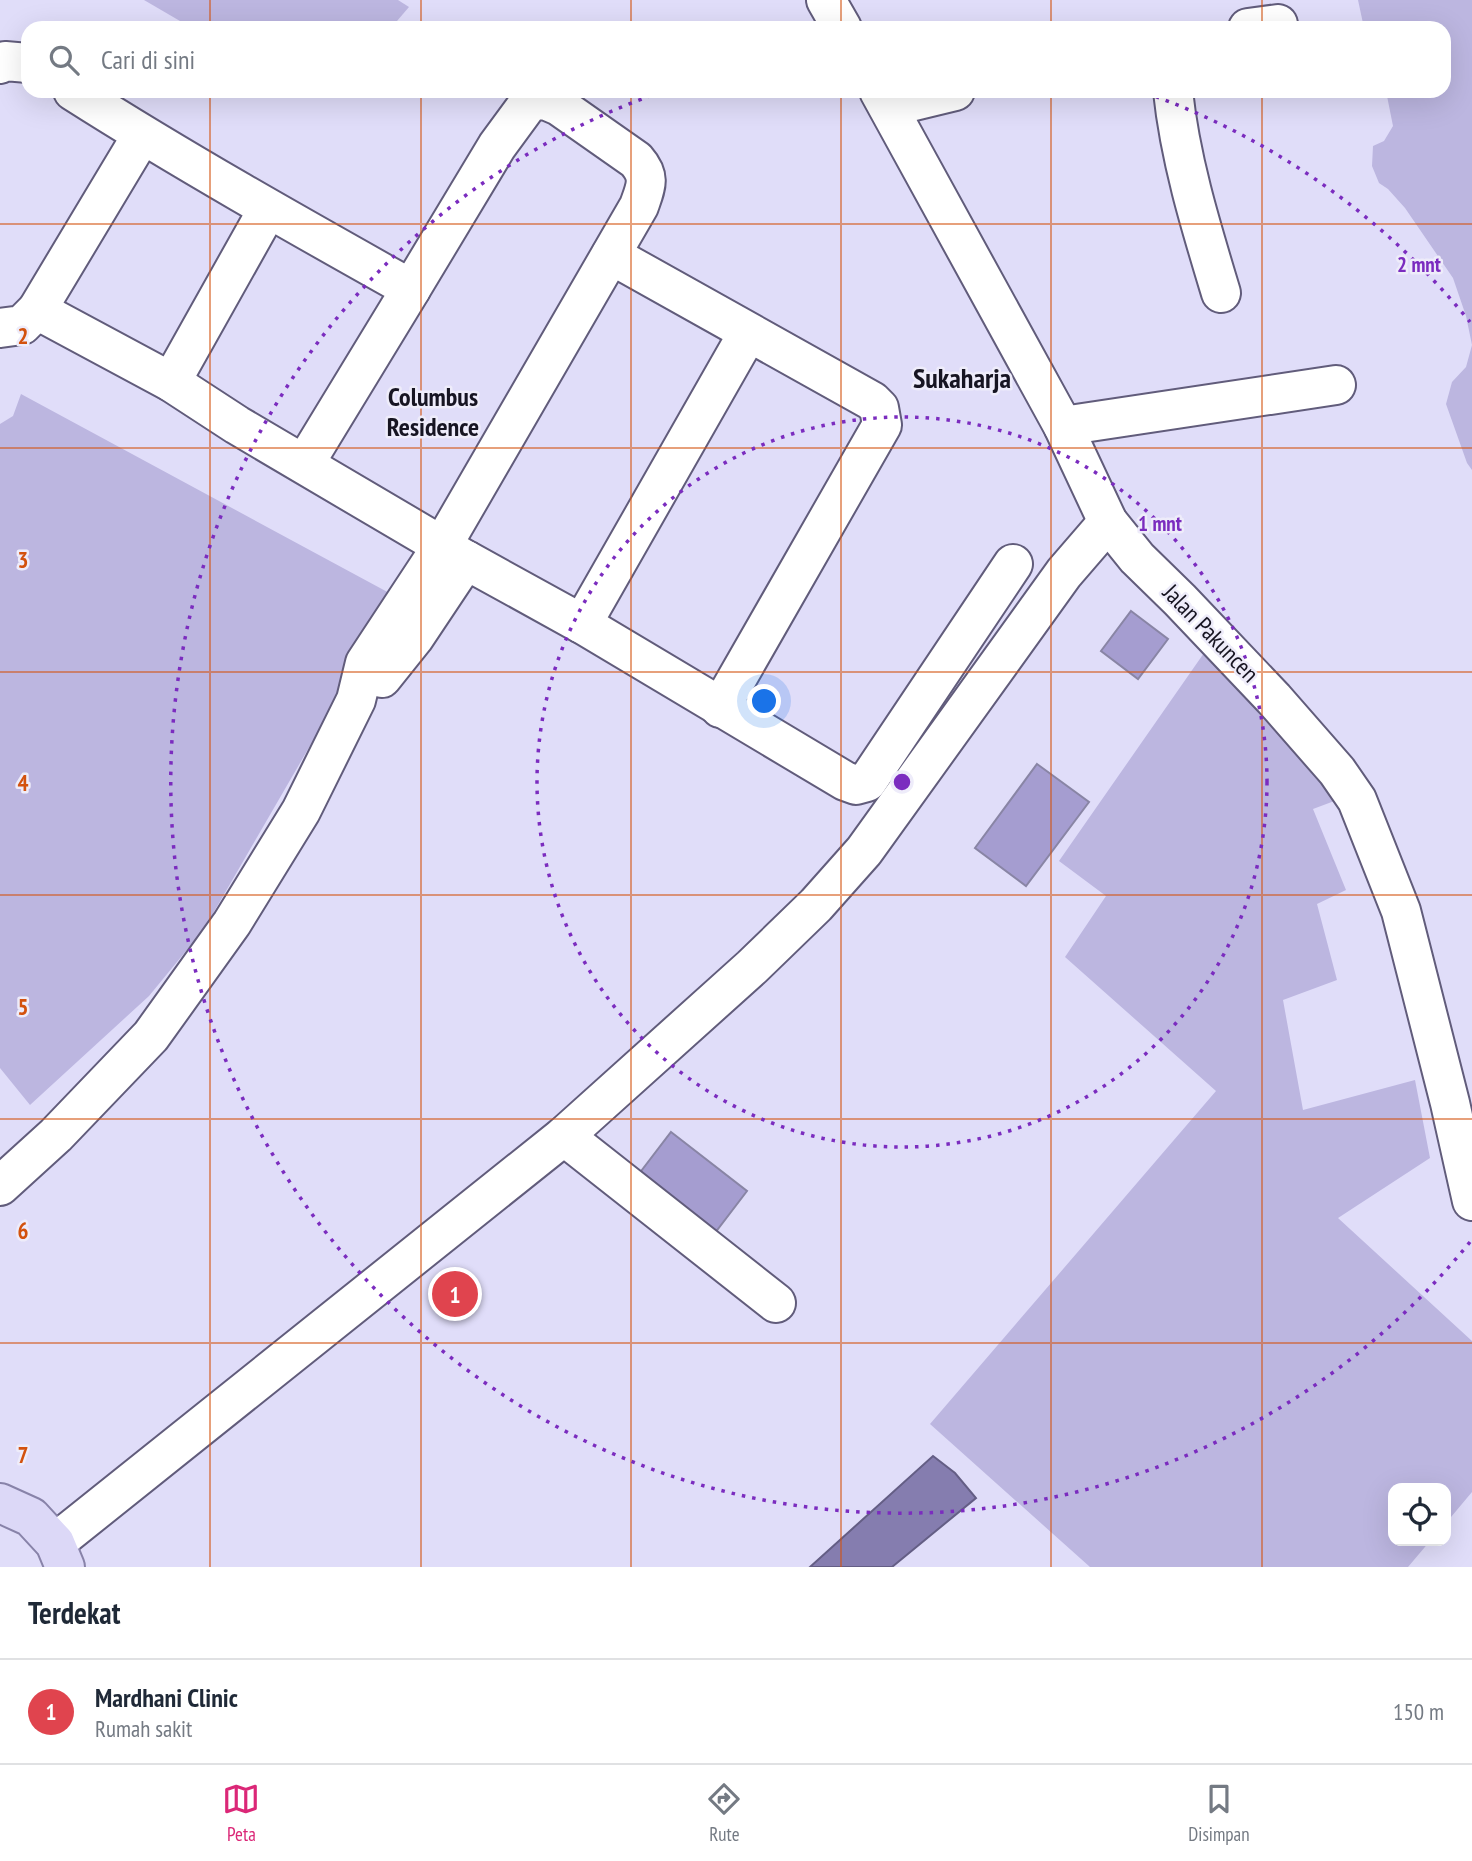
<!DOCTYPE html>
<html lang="id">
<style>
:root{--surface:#fff;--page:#f6f6f7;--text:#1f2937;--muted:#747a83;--line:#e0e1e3;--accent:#db2777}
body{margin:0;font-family:"PT Sans Narrow",sans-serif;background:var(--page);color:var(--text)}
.controls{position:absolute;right:21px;bottom:21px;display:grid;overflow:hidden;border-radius:14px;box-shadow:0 7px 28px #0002}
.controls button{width:63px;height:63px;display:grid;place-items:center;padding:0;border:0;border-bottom:2px solid var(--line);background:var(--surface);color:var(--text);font:35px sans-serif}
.you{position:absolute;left:765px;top:702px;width:24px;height:24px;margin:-18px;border:5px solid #fff;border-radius:50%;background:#1a73e8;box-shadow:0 0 0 10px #1a73e833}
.badge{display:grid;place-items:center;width:46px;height:46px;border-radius:50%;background:var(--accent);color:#fff;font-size:23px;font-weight:700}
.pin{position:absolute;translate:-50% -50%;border:4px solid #fff;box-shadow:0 2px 7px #0006}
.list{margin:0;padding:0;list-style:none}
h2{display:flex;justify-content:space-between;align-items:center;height:91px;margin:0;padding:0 28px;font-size:30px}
h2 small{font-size:23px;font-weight:400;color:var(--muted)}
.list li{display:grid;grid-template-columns:46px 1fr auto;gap:21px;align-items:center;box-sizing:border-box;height:105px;padding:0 28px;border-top:2px solid var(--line)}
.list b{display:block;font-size:26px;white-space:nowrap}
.list p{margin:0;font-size:23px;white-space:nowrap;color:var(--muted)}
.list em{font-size:23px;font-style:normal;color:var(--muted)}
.icon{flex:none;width:38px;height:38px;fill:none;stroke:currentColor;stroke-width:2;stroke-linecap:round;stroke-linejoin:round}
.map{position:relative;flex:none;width:1472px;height:1567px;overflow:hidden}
.search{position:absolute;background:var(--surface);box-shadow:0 7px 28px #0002;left:21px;right:21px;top:21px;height:77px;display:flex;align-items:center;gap:18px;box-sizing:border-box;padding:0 24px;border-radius:21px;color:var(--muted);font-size:26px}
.sheet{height:196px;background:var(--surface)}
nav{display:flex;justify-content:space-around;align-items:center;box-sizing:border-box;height:98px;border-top:2px solid var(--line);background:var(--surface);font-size:19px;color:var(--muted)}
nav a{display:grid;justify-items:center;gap:4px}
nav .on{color:var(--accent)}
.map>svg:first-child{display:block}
</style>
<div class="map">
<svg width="1472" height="1567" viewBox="0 0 1472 1567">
<rect width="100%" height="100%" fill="#e0ddf9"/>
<g fill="#bcb6e0">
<polygon points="144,0 398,0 409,7 391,28 192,28"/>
<polygon points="1358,0 1472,0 1472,470 1467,463 1446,404 1452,382 1466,367 1472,345 1466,316 1453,278 1405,208 1388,189 1379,183 1372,166 1373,146 1384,141 1393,126 1386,91 1444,91 1444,28 1364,28"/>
<polygon points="21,394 393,595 337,699 204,929 149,996 30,1105 0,1068 0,424 13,416"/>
<polygon points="1204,653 1306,757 1337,800 1313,809 1346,890 1317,904 1337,980 1283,1000 1303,1110 1415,1080 1430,1158 1338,1218 1472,1341 1472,1492 1446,1523 1446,1488 1393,1488 1393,1541 1430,1541 1408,1567 1090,1567 930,1424 1216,1091 1065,957 1106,896 1059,861"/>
</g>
<polygon fill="#857daf" stroke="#645e85" stroke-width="2" points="933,1456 955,1473 976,1498 892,1567 810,1567"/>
<g fill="#a59dd0" stroke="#8985a5" stroke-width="2">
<polygon points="1131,611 1168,639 1138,679 1101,651"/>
<polygon points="1037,764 1089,802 1026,886 975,848"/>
<polygon points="671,1132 747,1191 708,1242 632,1183"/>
</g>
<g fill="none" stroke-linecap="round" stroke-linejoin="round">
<g stroke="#615c7b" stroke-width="42">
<g id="minor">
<polyline points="826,0 842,28"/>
<polyline points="1248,28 1278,24"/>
<polyline points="0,64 5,61 28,63"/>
<path d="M73,91C183,161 297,225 411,289L305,463"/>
<polyline points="879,91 1063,426 1108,522 1137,558 1180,600 1274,699 1337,771 1357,800 1401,911 1450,1103 1472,1201"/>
<path d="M1173,91C1180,159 1201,227 1221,293"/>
<polyline points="889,107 955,91"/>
<polyline points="611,255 872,401 879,408 882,425 720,708"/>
<polyline points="37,310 171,382 237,425 466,560 582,624 845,781 856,785 867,782 1013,564"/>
<polyline points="0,328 22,325 37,310 142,135"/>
<polyline points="171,382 268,209"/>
<polyline points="1063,426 1336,385"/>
<polyline points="582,624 748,333"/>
<polyline points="382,678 414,638 466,560"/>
<polyline points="564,1136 776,1303"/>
<path d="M0,1186L56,1135L151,1036L232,923L301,811L356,700L365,663L442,546L639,206C646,186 651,177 636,160L559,106L545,100L530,101L497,146L411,289"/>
<polyline points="55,1543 564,1136 752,967 816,905 864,851 1064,573 1108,522"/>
</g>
</g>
<g stroke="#8883a9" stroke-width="42">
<polyline id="major" points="0,1503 31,1517 55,1543 65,1567"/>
</g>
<use href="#minor" stroke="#fff" stroke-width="38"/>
<use href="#major" stroke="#dcd8f7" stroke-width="38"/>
</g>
<path fill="none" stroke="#d3520e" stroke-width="2" stroke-opacity="0.55" d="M210,0V28M421,0V28M631,0V28M841,0V28M1051,0V28M1262,0V28M210,91V1567M421,91V1567M631,91V1567M841,91V1567M1051,91V1567M1262,91V1567M0,224H1472M0,448H1472M0,672H1472M0,895H1472M0,1119H1472M0,1343H1472"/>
<g fill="none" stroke="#7b2cbf" stroke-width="3.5" stroke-dasharray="3.5 7">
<circle cx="902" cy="782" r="365"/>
<path d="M1470 1242A731 731 0 1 1 658 93M1146 93A731 731 0 0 1 1470 322"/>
</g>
<g text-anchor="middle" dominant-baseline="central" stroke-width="5" stroke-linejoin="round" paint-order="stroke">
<g font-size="24" fill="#171522" stroke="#eeecfa">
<text transform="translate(1211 633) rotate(46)">Jalan Pakuncen</text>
</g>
<g font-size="26" font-weight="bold" fill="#171522" stroke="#eeecfa">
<text x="433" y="396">Columbus<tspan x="433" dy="30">Residence</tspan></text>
</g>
<g font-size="28" font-weight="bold" fill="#171522" stroke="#eeecfa">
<text x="962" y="377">Sukaharja</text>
</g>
</g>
<g font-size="23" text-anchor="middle" font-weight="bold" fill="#d3520e" stroke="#eeecfa" stroke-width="5" stroke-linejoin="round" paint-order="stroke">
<text x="23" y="344">2</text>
<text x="23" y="568">3</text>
<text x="23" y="791">4</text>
<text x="23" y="1015">5</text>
<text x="23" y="1239">6</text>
<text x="23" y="1463">7</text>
</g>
<circle cx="902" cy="782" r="10" fill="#7b2cbf" stroke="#eeecfa" stroke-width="3.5"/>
<g font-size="21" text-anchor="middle" font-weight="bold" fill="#7b2cbf" stroke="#eeecfa" stroke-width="5" stroke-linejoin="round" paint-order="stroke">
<text x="1419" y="272">2 mnt</text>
<text x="1160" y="531">1 mnt</text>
</g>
</svg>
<div class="controls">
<button><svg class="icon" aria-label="locate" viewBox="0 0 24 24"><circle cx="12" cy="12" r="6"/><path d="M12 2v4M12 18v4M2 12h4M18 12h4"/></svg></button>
</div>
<div class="you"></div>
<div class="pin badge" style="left:455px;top:1294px;background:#e0444e">1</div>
<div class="search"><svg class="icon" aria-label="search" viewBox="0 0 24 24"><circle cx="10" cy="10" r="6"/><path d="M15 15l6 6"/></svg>Cari di sini</div>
</div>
<section class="sheet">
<h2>Terdekat<small></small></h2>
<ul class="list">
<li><span class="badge" style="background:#e0444e">1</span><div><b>Mardhani Clinic</b><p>Rumah sakit</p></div><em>150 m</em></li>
</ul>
</section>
<nav>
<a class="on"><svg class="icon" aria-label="map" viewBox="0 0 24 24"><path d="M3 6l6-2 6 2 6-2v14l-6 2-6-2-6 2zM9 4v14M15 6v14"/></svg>Peta</a>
<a><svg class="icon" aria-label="directions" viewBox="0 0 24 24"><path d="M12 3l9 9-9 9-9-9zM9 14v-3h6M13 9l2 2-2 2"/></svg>Rute</a>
<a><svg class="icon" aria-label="saved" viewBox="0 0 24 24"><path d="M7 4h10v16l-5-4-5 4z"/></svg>Disimpan</a>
</nav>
